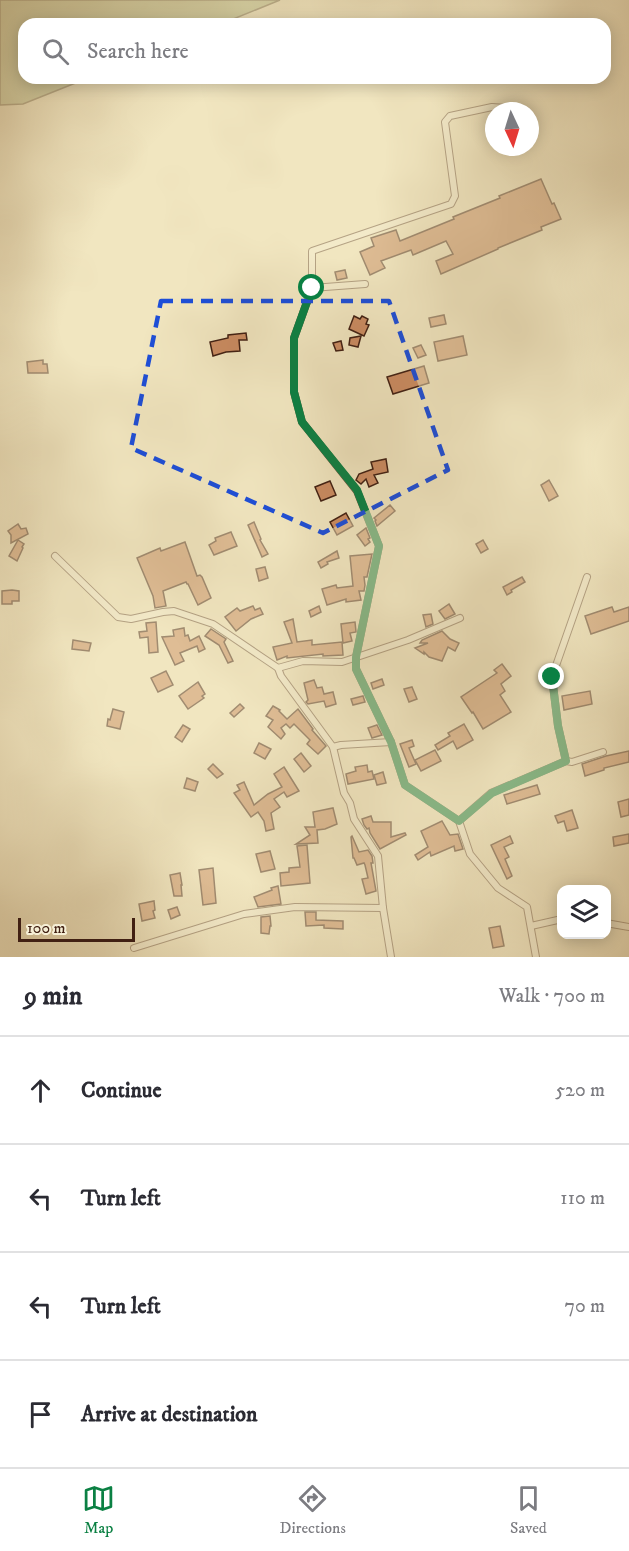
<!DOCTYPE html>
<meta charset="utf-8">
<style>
:root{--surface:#fff;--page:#f2f2f3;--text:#2b2b33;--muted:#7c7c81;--line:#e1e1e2;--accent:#0b8043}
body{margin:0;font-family:"IM FELL DW Pica",serif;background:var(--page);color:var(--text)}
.controls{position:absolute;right:18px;bottom:18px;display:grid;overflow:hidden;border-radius:12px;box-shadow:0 3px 15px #0003}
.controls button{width:54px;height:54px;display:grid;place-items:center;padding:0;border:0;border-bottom:2px solid var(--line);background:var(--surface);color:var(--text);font:30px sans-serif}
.compass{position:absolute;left:485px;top:102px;width:54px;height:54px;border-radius:50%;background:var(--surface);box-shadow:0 3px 15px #0003;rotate:176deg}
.scale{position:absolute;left:18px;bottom:15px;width:117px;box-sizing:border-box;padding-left:6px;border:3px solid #412013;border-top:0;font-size:16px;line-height:21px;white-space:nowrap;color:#412013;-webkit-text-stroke:4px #f6efd6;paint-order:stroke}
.stop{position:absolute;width:18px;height:18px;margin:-14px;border:4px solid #0b8043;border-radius:50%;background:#fff}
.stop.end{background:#0b8043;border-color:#fff;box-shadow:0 2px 6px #0008}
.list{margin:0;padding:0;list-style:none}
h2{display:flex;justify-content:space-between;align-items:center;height:78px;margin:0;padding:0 24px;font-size:26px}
h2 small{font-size:20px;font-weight:400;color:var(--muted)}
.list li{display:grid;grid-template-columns:39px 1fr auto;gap:18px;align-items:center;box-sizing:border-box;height:108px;padding:0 24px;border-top:2px solid var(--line)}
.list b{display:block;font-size:22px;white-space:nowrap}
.list em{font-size:20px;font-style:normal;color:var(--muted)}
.icon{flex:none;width:33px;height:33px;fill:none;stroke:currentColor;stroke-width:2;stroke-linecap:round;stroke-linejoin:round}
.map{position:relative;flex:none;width:629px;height:957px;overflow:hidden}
.search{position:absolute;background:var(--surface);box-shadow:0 3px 15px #0003;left:18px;right:18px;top:18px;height:66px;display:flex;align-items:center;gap:15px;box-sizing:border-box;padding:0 21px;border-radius:18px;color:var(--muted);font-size:22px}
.sheet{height:510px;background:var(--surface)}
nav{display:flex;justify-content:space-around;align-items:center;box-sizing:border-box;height:84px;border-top:2px solid var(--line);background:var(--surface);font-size:16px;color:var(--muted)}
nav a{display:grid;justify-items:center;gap:3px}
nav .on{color:var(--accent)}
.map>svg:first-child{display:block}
</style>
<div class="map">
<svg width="629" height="957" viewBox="0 0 629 957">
<rect width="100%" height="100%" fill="#f1e6c0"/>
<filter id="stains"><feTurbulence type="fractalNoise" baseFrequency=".00333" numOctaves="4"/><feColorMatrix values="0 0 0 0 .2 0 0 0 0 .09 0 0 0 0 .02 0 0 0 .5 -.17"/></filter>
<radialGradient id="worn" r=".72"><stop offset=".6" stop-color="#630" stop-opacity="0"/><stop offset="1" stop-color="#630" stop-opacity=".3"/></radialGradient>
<polygon fill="#bcc491" stroke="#7e7252" stroke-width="1.5" points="0,0 280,0 221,24 24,24 24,78 88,78 23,104 0,105"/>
<g fill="#cb8c62" stroke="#412013" stroke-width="1.5">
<polygon points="541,179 552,204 554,203 561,219 541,227 542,230 498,248 498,249 441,274 436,261 453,254 446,241 413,255 411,250 381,261 385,268 370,275 360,252 374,246 371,238 396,230 400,241 454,219 453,217 500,198 499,196"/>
<polygon points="345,270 347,278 337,280 335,272"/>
<polygon points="444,315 446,324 431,327 429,318"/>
<polygon points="354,316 360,319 362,316 368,319 366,324 369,325 364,336 349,329"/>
<polygon points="246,333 247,340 239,340 240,351 226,352 213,356 210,342 228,338 228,335"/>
<polygon points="361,336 358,347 349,345 350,338"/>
<polygon points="463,336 467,355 438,361 434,342"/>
<polygon points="341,341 343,350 336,351 333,343"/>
<polygon points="421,345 426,355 418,358 413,348"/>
<polygon points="43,360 43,364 47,364 48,373 28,373 27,362"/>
<polygon points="424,366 429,383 393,394 387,377"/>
<polygon points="386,459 388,472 374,475 378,483 369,487 366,479 361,484 356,480 359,474 373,469 371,462"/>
<polygon points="549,480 558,496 549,501 541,485"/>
<polygon points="330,481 336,495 321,501 315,487"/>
<polygon points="390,505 395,511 377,526 375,521 376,520 374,518"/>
<polygon points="346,513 353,526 337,535 330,522"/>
<polygon points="254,522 261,539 260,540 268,554 262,557 248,525"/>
<polygon points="18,524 21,529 26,528 28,534 11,543 11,535 8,531"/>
<polygon points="366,528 370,538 368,539 370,542 365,546 357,535"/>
<polygon points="231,532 237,546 214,555 209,545 216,541 215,538"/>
<polygon points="18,540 24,544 22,547 23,548 17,561 9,556"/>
<polygon points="483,540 488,549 481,553 476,544"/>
<polygon points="185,542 197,576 200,575 202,577 211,598 198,605 188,584 187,584 186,582 163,591 166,606 155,608 153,596 137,558 160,548 161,551"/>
<polygon points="337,551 339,558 327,562 328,564 321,568 318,562"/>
<polygon points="372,554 367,577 364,577 365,585 364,591 359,591 361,600 346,602 346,599 327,605 322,589 336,585 337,588 353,586 350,556"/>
<polygon points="265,567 268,578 259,581 256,569"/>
<polygon points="522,577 525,582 511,590 512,592 507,595 503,587"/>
<polygon points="12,590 19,591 19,601 12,601 12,604 2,604 2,591"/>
<polygon points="449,604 455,614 445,619 439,611"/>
<polygon points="253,606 255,610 260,608 263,614 251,619 236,631 225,617 237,608 240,611"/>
<polygon points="319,606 321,612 311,617 309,611"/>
<polygon points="612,607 614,612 629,607 629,621 591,634 585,616"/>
<polygon points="431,614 433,624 426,627 423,615"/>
<polygon points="293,619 297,642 312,640 312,645 342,642 343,655 323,656 323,654 287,658 287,656 277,660 273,647 292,643 284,622"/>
<polygon points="156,622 158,652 149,653 148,637 140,638 139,632 147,631 146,623"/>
<polygon points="355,622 356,632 350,633 352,641 343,643 341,624"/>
<polygon points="184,628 185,636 188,635 190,641 199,636 205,649 199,652 197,646 180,653 184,661 175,665 162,637 174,636 173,630"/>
<polygon points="211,629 226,639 224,642 233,661 228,663 219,645 205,636"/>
<polygon points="442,631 450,639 459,643 455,651 448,647 442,661 429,657 424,652 424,654 415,648 428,643 420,643 422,640"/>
<polygon points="73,640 91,643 89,651 72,649"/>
<polygon points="502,664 511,676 501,684 505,691 500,695 511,712 483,729 473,712 472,713 461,697 497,673 494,670"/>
<polygon points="166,671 173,685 158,692 151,678"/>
<polygon points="382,679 384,685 373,689 371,683"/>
<polygon points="314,680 317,688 322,687 324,694 333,692 336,704 326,707 324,701 308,704 306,702 308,700 304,683"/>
<polygon points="198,682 205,694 202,696 204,698 188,709 179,696"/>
<polygon points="412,687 417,699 409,702 404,689"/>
<polygon points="590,691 592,704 564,710 562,696"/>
<polygon points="363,696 365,702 353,705 351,699"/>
<polygon points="240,704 244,708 234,717 230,713"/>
<polygon points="273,706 280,710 279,711 287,719 298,709 313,729 312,730 326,746 318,754 307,744 310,740 294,724 290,728 286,724 281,728 285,734 281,739 268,727 273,720 266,716"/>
<polygon points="113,709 124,712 120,729 107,726 108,719 110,720"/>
<polygon points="464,724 473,740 457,749 453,741 438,750 435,745 450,736 448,733"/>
<polygon points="183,725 190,729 182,742 175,737"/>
<polygon points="377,725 382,735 372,738 368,728"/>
<polygon points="412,740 414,746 409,748 416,764 409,767 400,744"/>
<polygon points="259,743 271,749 265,759 254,753"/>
<polygon points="435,750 441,761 421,771 415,760"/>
<polygon points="629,751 629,762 604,768 604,770 585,776 582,764 606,756"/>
<polygon points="301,753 311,766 304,772 294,759"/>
<polygon points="213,764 223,774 217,778 208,769"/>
<polygon points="367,765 368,772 372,771 374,779 348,784 346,774 356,771 355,767"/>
<polygon points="284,767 299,791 287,797 284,792 274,799 280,807 271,813 274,829 266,831 264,821 258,812 251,817 234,793 240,790 237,785 244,782 254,805 268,794 282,787 274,774"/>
<polygon points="383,772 386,783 377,785 374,775"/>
<polygon points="187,778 198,782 195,791 184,788"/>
<polygon points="537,785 540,794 507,804 504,795"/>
<polygon points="629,799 629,815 621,817 618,802"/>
<polygon points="333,808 337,824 325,829 317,830 318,843 296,844 310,835 305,827 315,827 313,812"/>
<polygon points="572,810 578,828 567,831 564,821 558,823 555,816"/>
<polygon points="371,816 373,822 391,822 391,837 405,833 406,835 380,849 370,833 369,828 367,829 364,825 362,819"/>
<polygon points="442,821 450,835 458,834 463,849 455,851 454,846 431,856 430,852 418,860 415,855 428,847 421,831"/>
<polygon points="629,834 629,843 614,846 613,837"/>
<polygon points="352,836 359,852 368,850 372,856 373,863 371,863 376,891 366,894 362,879 368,878 365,865 364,863 357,865 354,858 353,858 351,837"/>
<polygon points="510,836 513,843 504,847 509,857 505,859 512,876 507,879 491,845"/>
<polygon points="307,845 310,883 281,886 280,873 289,872 289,868 300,867 297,846"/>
<polygon points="270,851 275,869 261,872 256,854"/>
<polygon points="213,868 216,903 203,905 199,870"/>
<polygon points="180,873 182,885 181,885 182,896 174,896 170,875"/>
<polygon points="278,886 281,904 258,907 254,897 272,890 271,888"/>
<polygon points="154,901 155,910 153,911 155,918 142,921 139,904"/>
<polygon points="177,907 180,915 171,919 168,910"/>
<polygon points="305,912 316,912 316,920 343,921 343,929 324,928 324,925 306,926"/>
<polygon points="270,916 271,926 270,926 269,934 261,933 261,917"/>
<polygon points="500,926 504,946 493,948 489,928"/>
</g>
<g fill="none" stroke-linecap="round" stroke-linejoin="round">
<g stroke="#6d523e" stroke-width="8">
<g id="street">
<polyline points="520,109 492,107 450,116 445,122 455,196 451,204 312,251 312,288 294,338 294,392 302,422 357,491 379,546 356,657 356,669 391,742 405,785 459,821 470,854 498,888 527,907 536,957"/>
<polyline points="312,288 365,284"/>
<polyline points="55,556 118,617 131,619 163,612 174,611 213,624 278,668 281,676 333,747 344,793 350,803 354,819 378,856 383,908 391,957"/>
<polyline points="278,668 303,661 342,662 408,640 460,618"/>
<polyline points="333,747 341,745 391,742"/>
<polyline points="566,761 558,726 552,677 587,577"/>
<polyline points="459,821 491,793 566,761 572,762 603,752"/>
<polyline points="606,923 629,927"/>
<polyline points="531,926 562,919"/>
<polyline points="134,948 244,914 295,907 383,908"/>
</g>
</g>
<use href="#street" stroke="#f6efd6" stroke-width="6"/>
</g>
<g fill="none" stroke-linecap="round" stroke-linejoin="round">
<polyline stroke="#0b8043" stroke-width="8" points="312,288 294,338 294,392 302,422 357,490 379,546 356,657 356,669 391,742 405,785 459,821 492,793 566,761 558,726 552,677"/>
</g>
<path d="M0 0H629V957H0ZM161,301H389L448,470L323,533L131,448Z" fill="#f1e6c0" fill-opacity=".55" fill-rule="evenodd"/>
<path fill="none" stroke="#1d4ed8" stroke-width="4.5" stroke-dasharray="12 8" stroke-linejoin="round" d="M161,301H389L448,470L323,533L131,448Z"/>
<rect width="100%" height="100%" filter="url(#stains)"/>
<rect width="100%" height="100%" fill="url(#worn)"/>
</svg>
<div class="controls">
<button><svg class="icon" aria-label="layers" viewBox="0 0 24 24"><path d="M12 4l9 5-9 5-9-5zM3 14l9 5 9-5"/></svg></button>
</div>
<svg class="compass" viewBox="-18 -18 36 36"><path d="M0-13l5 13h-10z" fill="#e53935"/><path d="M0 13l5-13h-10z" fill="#7c7c81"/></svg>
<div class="scale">100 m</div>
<div class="stop" style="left:312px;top:288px"></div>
<div class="stop end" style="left:552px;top:677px"></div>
<div class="search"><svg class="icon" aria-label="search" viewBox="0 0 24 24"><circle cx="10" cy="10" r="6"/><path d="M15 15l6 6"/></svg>Search here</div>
</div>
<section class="sheet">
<h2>9 min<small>Walk · 700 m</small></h2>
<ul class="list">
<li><svg class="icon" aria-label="ahead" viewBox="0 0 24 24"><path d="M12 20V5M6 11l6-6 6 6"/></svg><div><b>Continue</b></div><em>520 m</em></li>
<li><svg class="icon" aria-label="left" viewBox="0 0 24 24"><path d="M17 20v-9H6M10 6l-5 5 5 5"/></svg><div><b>Turn left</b></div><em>110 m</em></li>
<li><svg class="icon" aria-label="left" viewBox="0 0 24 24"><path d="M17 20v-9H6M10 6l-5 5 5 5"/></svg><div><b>Turn left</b></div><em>70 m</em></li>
<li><svg class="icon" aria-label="arrive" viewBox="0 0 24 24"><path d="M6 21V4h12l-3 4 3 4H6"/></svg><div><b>Arrive at destination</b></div></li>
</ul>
</section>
<nav>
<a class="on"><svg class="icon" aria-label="map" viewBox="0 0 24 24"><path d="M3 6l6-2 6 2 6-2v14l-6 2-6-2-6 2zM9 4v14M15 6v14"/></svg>Map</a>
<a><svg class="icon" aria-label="directions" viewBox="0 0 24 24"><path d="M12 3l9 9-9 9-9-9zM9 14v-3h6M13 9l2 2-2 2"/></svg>Directions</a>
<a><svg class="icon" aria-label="saved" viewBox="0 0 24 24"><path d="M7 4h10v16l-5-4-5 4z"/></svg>Saved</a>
</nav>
